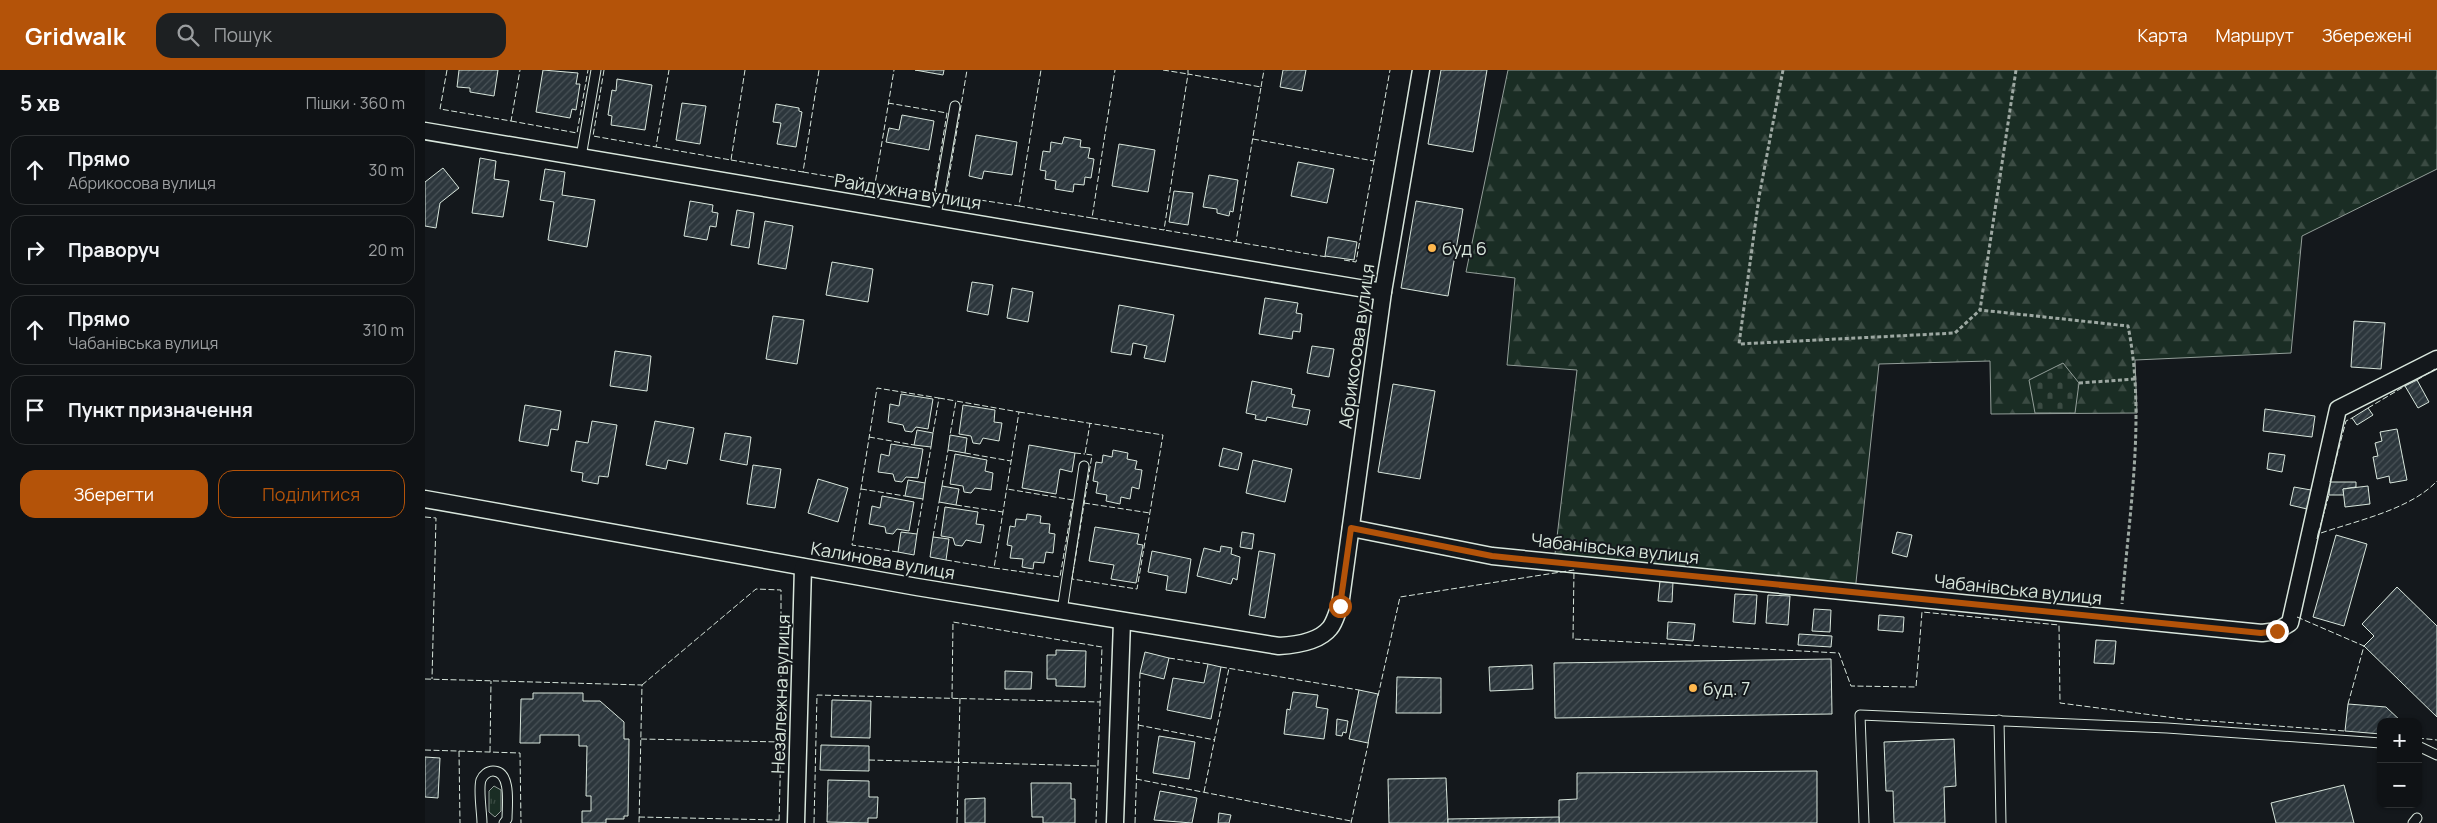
<!DOCTYPE html>
<html lang="uk">
<meta charset="utf-8">
<style>
:root{--surface:#0f1215;--page:#1d2022;--text:#f1f3f6;--muted:#9b9ea0;--line:#2f3234;--accent:#b45309}
body{margin:0;font-family:Manrope,sans-serif;background:var(--page);color:var(--text)}
.controls{position:absolute;right:15px;bottom:15px;display:grid;overflow:hidden;border-radius:10px;box-shadow:0 1px 4px #0004}
.controls button{width:45px;height:45px;display:grid;place-items:center;padding:0;border:0;border-bottom:1px solid var(--line);background:var(--surface);color:var(--text);font:25px sans-serif}
.stop{position:absolute;width:15px;height:15px;margin:-11px;border:4px solid #b45309;border-radius:50%;background:#fff}
.stop.end{background:#b45309;border-color:#fff;box-shadow:0 1px 5px #0008}
.list{margin:0;padding:0;list-style:none}
h2{display:flex;justify-content:space-between;align-items:center;height:65px;margin:0;padding:0 20px;font-size:21px}
h2 small{font-size:16px;font-weight:400;color:var(--muted)}
.list li{display:grid;grid-template-columns:32px 1fr auto;gap:15px;align-items:center;box-sizing:border-box;height:70px;margin:0 10px 10px;padding:0 10px;border:1px solid var(--line);border-radius:15px}
.list b{display:block;font-size:19px;white-space:nowrap}
.list p{margin:0;font-size:16px;white-space:nowrap;color:var(--muted)}
.list em{font-size:16px;font-style:normal;color:var(--muted)}
.actions{display:flex;gap:10px;padding:15px 20px}
.actions a{flex:1;padding:11px 0;border:1px solid var(--accent);border-radius:15px;text-align:center;font-size:18px;color:var(--accent)}
.actions .main{background:var(--accent);color:#fff}
.icon{flex:none;width:28px;height:28px;fill:none;stroke:currentColor;stroke-width:2;stroke-linecap:round;stroke-linejoin:round}
.map{position:relative;flex:none;width:2012px;height:753px;overflow:hidden}
header{display:flex;align-items:center;gap:30px;box-sizing:border-box;height:70px;padding:0 25px;background:var(--accent);color:#fff}
header strong{font-size:24px}
nav{display:flex;gap:28px;margin-inline-start:auto;font-size:18px}
.search{width:350px;height:45px;background:var(--page);display:flex;align-items:center;gap:12px;box-sizing:border-box;padding:0 18px;border-radius:15px;color:var(--muted);font-size:19px}
main{display:flex}
aside{flex:1;background:var(--surface)}
.map>svg:first-child{display:block}
</style>
<header>
<strong>Gridwalk</strong>
<div class="search"><svg class="icon" aria-label="search" viewBox="0 0 24 24"><circle cx="10" cy="10" r="6"/><path d="M15 15l6 6"/></svg>Пошук</div>
<nav><a>Карта</a><a>Маршрут</a><a>Збережені</a></nav>
</header>
<main>
<aside>
<h2>5 хв<small>Пішки · 360 m</small></h2>
<ul class="list">
<li><svg class="icon" aria-label="ahead" viewBox="0 0 24 24"><path d="M12 20V5M6 11l6-6 6 6"/></svg><div><b>Прямо</b><p>Абрикосова вулиця</p></div><em>30 m</em></li>
<li><svg class="icon" aria-label="right" viewBox="0 0 24 24"><path d="M7 20v-9h11M14 6l5 5-5 5"/></svg><div><b>Праворуч</b></div><em>20 m</em></li>
<li><svg class="icon" aria-label="ahead" viewBox="0 0 24 24"><path d="M12 20V5M6 11l6-6 6 6"/></svg><div><b>Прямо</b><p>Чабанівська вулиця</p></div><em>310 m</em></li>
<li><svg class="icon" aria-label="arrive" viewBox="0 0 24 24"><path d="M6 21V4h12l-3 4 3 4H6"/></svg><div><b>Пункт призначення</b></div></li>
</ul>
<div class="actions"><a class="main">Зберегти</a><a>Поділитися</a></div>
</aside>
<div class="map">
<svg width="2012" height="753" viewBox="0 0 2012 753">
<defs>
<pattern id="grass-tufts" width="24" height="20" patternUnits="userSpaceOnUse" patternTransform="scale(1.25)"><rect width="24" height="20" fill="#1a2d24"/><path d="M3 7l-1-3M5 7V3M7 7l1-3M15 17l-1-3M17 17v-4M19 17l1-3" fill="none" stroke="#3b4b43"/></pattern>
<pattern id="forest-firs" width="22" height="20" patternUnits="userSpaceOnUse" patternTransform="scale(1.25)"><rect width="22" height="20" fill="#1a2d24"/><path d="M5 1l3.5 6h-7zM16 11l3.5 6h-7z" fill="#3b4b43"/></pattern>
<pattern id="cemetery-stones" width="16" height="16" patternUnits="userSpaceOnUse" patternTransform="scale(1.25)"><rect width="16" height="16" fill="#1a2d24"/><path d="M2 7V4a2 2 0 0 1 4 0v3zM10 15v-3a2 2 0 0 1 4 0v3z" fill="#3b4b43"/></pattern>
<pattern id="building-hatch" width="6" height="6" patternUnits="userSpaceOnUse" patternTransform="scale(1.25)"><rect width="6" height="6" fill="#2c363c"/><path d="M-1 1l2-2M0 6l6-6M5 7l2-2" fill="none" stroke="#4a5358"/></pattern>
</defs>
<rect width="100%" height="100%" fill="#14181c"/>
<polygon fill="url(#grass-tufts)" stroke="#939e99" points="69,716 76,720 76,741 70,747 64,742 64,721"/>
<polygon fill="url(#forest-firs)" stroke="#939e99" points="1083,0 2012,0 2012,99 1877,166 1866,283 1710,290 1712,343 1566,344 1565,291 1454,294 1430,522 1129,492 1152,300 1082,295 1090,208 1041,202"/>
<polygon fill="url(#cemetery-stones)" stroke="#939e99" points="1638,293 1654,313 1650,343 1610,343 1604,310"/>
<g fill="url(#building-hatch)" stroke="#d8e6dc">
<polygon points="34,0 73,0 69,26 45,22 45,18 32,17"/>
<polygon points="118,0 153,3 151,14 155,14 151,40 147,39 145,48 111,42"/>
<polygon points="490,0 519,0 518,5"/>
<polygon points="858,0 881,0 877,21 855,17"/>
<polygon points="1016,0 1062,0 1048,82 1003,74"/>
<polygon points="192,9 227,15 220,60 186,55 187,46 183,45 187,20 191,21"/>
<polygon points="257,33 281,36 275,74 251,70"/>
<polygon points="351,34 374,38 374,41 377,42 371,77 352,74 356,53 348,52"/>
<polygon points="477,45 509,51 504,80 461,72 464,58 474,60"/>
<polygon points="551,65 592,72 587,105 559,101 557,109 544,106"/>
<polygon points="639,67 656,70 655,77 665,78 663,88 669,89 666,108 660,107 659,115 649,114 648,122 630,119 631,111 620,109 621,101 615,100 618,81 625,82 626,72 637,74"/>
<polygon points="694,74 730,80 723,122 687,116"/>
<polygon points="55,88 71,91 69,109 84,111 78,147 47,143"/>
<polygon points="873,92 909,99 902,133 866,126"/>
<polygon points="18,98 34,118 15,133 11,158 0,156 0,112"/>
<polygon points="120,99 140,102 137,125 170,130 162,177 123,170 129,132 115,130"/>
<polygon points="784,105 813,110 808,142 805,141 804,146 792,143 792,139 778,137"/>
<polygon points="749,121 768,123 763,155 744,152"/>
<polygon points="265,131 288,135 287,142 293,143 291,157 285,156 282,170 259,166"/>
<polygon points="991,131 1038,139 1023,226 976,218"/>
<polygon points="312,140 329,143 324,178 306,175"/>
<polygon points="340,151 368,156 361,199 333,194"/>
<polygon points="903,167 932,172 929,190 900,186"/>
<polygon points="407,192 448,199 443,232 401,225"/>
<polygon points="547,212 568,215 563,245 542,241"/>
<polygon points="587,218 608,222 603,252 582,248"/>
<polygon points="840,228 873,233 871,243 877,244 875,262 868,261 867,269 834,264"/>
<polygon points="694,235 749,245 740,292 719,288 722,276 708,273 706,285 686,282"/>
<polygon points="348,246 379,250 372,294 341,289"/>
<polygon points="1929,251 1960,253 1956,299 1926,297"/>
<polygon points="887,276 909,279 904,307 882,303"/>
<polygon points="190,281 226,286 222,321 185,316"/>
<polygon points="1992,310 2004,332 1993,338 1980,316"/>
<polygon points="827,311 867,319 866,324 870,325 867,337 885,340 882,355 842,347 841,351 830,349 831,345 821,343"/>
<polygon points="968,314 1010,321 995,409 953,402"/>
<polygon points="476,324 508,329 503,359 491,357 487,362 480,361 478,355 463,352 465,334 474,336"/>
<polygon points="100,335 136,341 133,360 126,359 123,376 94,371"/>
<polygon points="538,335 570,340 569,352 577,353 574,371 558,368 555,374 548,373 546,366 534,364"/>
<polygon points="1943,338 1948,345 1932,355 1927,348"/>
<polygon points="1840,339 1890,346 1887,367 1838,361"/>
<polygon points="167,351 192,355 183,407 174,406 173,414 157,411 158,403 146,401 151,371 163,373"/>
<polygon points="230,351 269,358 262,394 243,390 241,399 221,395"/>
<polygon points="1972,359 1982,410 1965,413 1964,406 1952,409 1948,387 1953,386 1950,373 1957,371 1955,362"/>
<polygon points="492,360 508,363 506,377 489,375"/>
<polygon points="300,363 326,367 322,395 295,390"/>
<polygon points="525,365 542,368 540,383 523,380"/>
<polygon points="466,374 498,379 493,408 481,407 477,412 470,411 468,404 453,402 456,384 464,386"/>
<polygon points="604,375 650,383 647,402 635,399 631,424 597,418"/>
<polygon points="798,378 817,383 813,400 794,396"/>
<polygon points="688,380 703,383 702,389 712,391 710,399 717,400 714,419 707,417 705,429 696,427 695,434 681,431 682,425 671,423 673,412 668,411 671,392 677,393 678,385 687,387"/>
<polygon points="1844,383 1860,385 1857,402 1842,399"/>
<polygon points="530,384 562,390 560,401 568,403 566,420 550,418 546,423 539,422 538,416 525,414"/>
<polygon points="828,390 867,399 860,432 821,423"/>
<polygon points="328,395 356,399 350,438 322,434"/>
<polygon points="393,409 423,418 413,452 383,443"/>
<polygon points="483,410 500,413 498,429 480,426"/>
<polygon points="1905,412 1931,412 1931,417 1918,419 1919,425 1904,425"/>
<polygon points="517,416 534,419 531,435 514,432"/>
<polygon points="1943,416 1945,434 1920,437 1918,419"/>
<polygon points="1869,417 1886,420 1882,439 1865,435"/>
<polygon points="457,426 489,432 484,461 472,459 468,464 461,463 460,457 444,454 447,436 455,438"/>
<polygon points="520,437 553,442 551,454 559,455 556,473 541,470 537,476 530,475 528,468 516,466"/>
<polygon points="602,444 616,446 615,453 625,454 624,463 630,464 628,483 621,482 619,493 609,492 608,499 597,497 598,489 585,488 587,476 582,475 585,456 590,457 591,449 601,450"/>
<polygon points="670,457 714,464 712,474 718,475 711,513 686,509 689,495 664,491"/>
<polygon points="476,462 492,464 489,485 473,482"/>
<polygon points="817,462 829,464 827,479 815,477"/>
<polygon points="1472,462 1487,465 1482,487 1467,483"/>
<polygon points="1911,465 1942,474 1919,556 1888,547"/>
<polygon points="508,467 524,469 521,490 505,487"/>
<polygon points="796,476 807,478 806,484 815,487 812,510 808,508 806,514 772,506 779,478 795,482"/>
<polygon points="727,481 766,489 761,523 741,520 743,506 723,502"/>
<polygon points="834,481 850,484 840,548 824,545"/>
<polygon points="1235,511 1248,512 1247,532 1233,531"/>
<polygon points="1972,517 2012,556 2012,647 1939,576 1949,566 1937,554"/>
<polygon points="1310,524 1332,525 1330,554 1308,552"/>
<polygon points="1343,525 1365,526 1363,555 1341,553"/>
<polygon points="1389,539 1406,540 1405,562 1387,561"/>
<polygon points="1454,545 1479,547 1478,562 1453,560"/>
<polygon points="1243,552 1270,554 1268,571 1242,569"/>
<polygon points="1374,564 1407,566 1406,577 1373,575"/>
<polygon points="1671,570 1691,571 1689,594 1669,593"/>
<polygon points="631,580 661,581 660,617 631,616 631,609 622,609 622,585 631,585"/>
<polygon points="720,582 744,588 739,609 715,603"/>
<polygon points="1406,589 1407,644 1130,648 1129,593"/>
<polygon points="783,594 796,597 786,649 742,640 748,608 779,613"/>
<polygon points="1107,595 1108,619 1065,621 1064,597"/>
<polygon points="580,601 607,602 606,619 580,619"/>
<polygon points="972,607 1016,608 1016,643 971,643"/>
<polygon points="934,620 953,624 943,673 924,669"/>
<polygon points="868,622 893,625 891,637 903,639 899,669 859,664 862,639 865,640"/>
<polygon points="108,623 158,623 158,631 175,631 199,652 199,669 204,669 203,746 199,746 199,749 181,749 181,753 157,753 157,741 166,741 166,726 161,726 162,676 154,676 154,665 115,665 115,673 95,673 96,629 108,629"/>
<polygon points="407,630 446,631 445,668 406,667"/>
<polygon points="1923,634 1961,637 1977,652 1956,652 1956,664 1920,661"/>
<polygon points="912,649 923,651 921,663 918,662 917,666 911,665"/>
<polygon points="734,666 770,672 764,709 728,703"/>
<polygon points="1529,669 1531,716 1519,717 1520,753 1469,753 1468,721 1461,721 1459,672"/>
<polygon points="396,675 444,676 444,701 395,700"/>
<polygon points="0,687 15,688 13,728 0,727"/>
<polygon points="1392,701 1392,753 1134,753 1134,730 1152,729 1152,703"/>
<polygon points="1021,708 1023,753 964,753 963,709"/>
<polygon points="403,710 444,711 444,727 453,727 452,748 443,748 443,753 402,752"/>
<polygon points="606,713 646,713 646,729 650,729 650,753 618,753 618,747 607,747"/>
<polygon points="1919,715 1929,753 1851,753 1846,733"/>
<polygon points="735,721 772,728 767,753 729,750"/>
<polygon points="560,728 560,753 540,753 540,729"/>
<polygon points="794,743 806,745 804,753 793,753"/>
<polygon points="1134,747 1134,753 1023,753 1023,749"/>
</g>
<g fill="none" stroke-linecap="round" stroke-linejoin="round">
<g stroke="#d8e6dc" stroke-width="11">
<g id="service">
<polyline points="156,87 171,0"/>
<polyline points="511,146 530,36"/>
<polyline points="637,541 659,396"/>
<polyline points="1574,650 1576,753"/>
<polyline points="1993,676 2012,685"/>
<path d="M57,753C57,743 53,719 56,710C58,705 63,701 68,701C87,701 82,736 82,749L79,753"/>
<polyline points="1439,753 1435,645 1742,658 1956,673"/>
<polyline points="1988,753 1992,748"/>
</g>
</g>
<g stroke="#d8e6dc" stroke-width="19">
<g id="minor">
<polyline points="0,61 958,222"/>
<path d="M0,429L492,517L854,576C871,575 894,572 905,558C910,552 912,542 915,536L958,222L996,0"/>
<polyline points="926,458 1067,486 1837,563 1852,561 1865,553 1913,339 2012,289"/>
<polyline points="371,753 378,497"/>
<polyline points="690,753 697,551"/>
</g>
</g>
<g stroke="#9da8a2" stroke-width="3" stroke-dasharray="4 2.5" stroke-linecap="butt">
<polyline points="1358,0 1334,127 1314,274 1530,263 1555,240"/>
<path d="M1591,0L1555,240L1703,256C1721,345 1704,443 1697,534"/>
<polyline points="1654,313 1711,309"/>
</g>
<use href="#service" stroke="#14181c" stroke-width="9"/>
<use href="#minor" stroke="#14181c" stroke-width="16"/>
<g stroke="#d8e6dc" stroke-width="1" stroke-dasharray="6 2.5" stroke-linecap="butt">
<polyline points="22,0 15,39 86,51 95,0"/>
<polyline points="179,0 168,66 231,77 244,0"/>
<polyline points="738,0 763,4 763,0"/>
<polyline points="836,17 839,0"/>
<polyline points="463,33 522,43 509,123"/>
<polyline points="86,51 152,63 163,0"/>
<polyline points="828,69 949,91 965,0"/>
<polyline points="231,77 306,90 320,0"/>
<polyline points="306,90 378,102 394,0"/>
<polyline points="378,102 450,114 469,0"/>
<polyline points="450,114 514,124"/>
<polyline points="521,125 542,0"/>
<polyline points="522,125 594,136 616,0"/>
<polyline points="594,136 667,148 690,0"/>
<polyline points="667,148 739,160 763,4 836,17 811,172 739,160"/>
<polyline points="811,172 902,187"/>
<polyline points="919,190 931,192 949,91"/>
<polyline points="1992,310 2010,299"/>
<polyline points="514,328 531,331"/>
<polyline points="1943,338 1980,316"/>
<polyline points="594,342 738,365 712,519 647,509 667,385 660,384 665,353"/>
<polyline points="444,367 489,375"/>
<polyline points="540,383 586,391"/>
<polyline points="650,383 660,384"/>
<polyline points="1905,412 1921,351 1927,348"/>
<polyline points="500,413 506,377"/>
<polyline points="517,416 523,380"/>
<polyline points="436,419 480,426"/>
<polyline points="659,433 725,443"/>
<polyline points="531,435 578,442"/>
<polyline points="0,447 11,448 7,609"/>
<polyline points="492,464 498,429"/>
<polyline points="1893,464 1904,425"/>
<polyline points="508,467 514,432"/>
<path d="M1892,469L1893,464C1930,451 1985,440 2012,411"/>
<polyline points="473,482 427,475 452,318 514,328 508,363"/>
<polyline points="521,490 569,498 594,342 531,331 525,365"/>
<polyline points="569,498 635,507 648,430 582,419"/>
<polyline points="1872,547 1939,576 1923,634"/>
<polyline points="744,588 783,594"/>
<polyline points="796,597 934,620"/>
<polyline points="0,609 217,615 214,753"/>
<polyline points="217,615 331,519 356,520 356,672"/>
<polyline points="953,626 975,527 1149,500 1148,569 1414,583 1426,616 1491,617 1497,542 1634,555 1635,633 1758,649 1920,661"/>
<polyline points="527,628 528,552 677,577 671,753"/>
<polyline points="713,655 790,670"/>
<polyline points="1993,668 2012,670"/>
<polyline points="216,669 356,672 354,753"/>
<polyline points="0,680 95,683 96,753"/>
<polyline points="34,681 35,753"/>
<polyline points="65,682 66,611"/>
<polyline points="444,690 673,696"/>
<polyline points="711,709 926,751"/>
<polyline points="779,722 804,598"/>
<polyline points="214,747 354,750"/>
<polyline points="389,753 392,625 675,632"/>
<polyline points="532,753 535,628"/>
<polyline points="710,753 715,603"/>
<polyline points="926,753 944,670"/>
</g>
</g>
<g fill="none" stroke-linecap="round" stroke-linejoin="round">
<polyline stroke="#b45309" stroke-width="6" points="915,536 926,458 1067,486 1836,563 1852,561"/>
</g>
<g fill="#ffb74d" stroke="#14181c" stroke-width="2">
<circle cx="1007" cy="178" r="5"/>
<circle cx="1268" cy="618" r="5"/>
</g>
<g text-anchor="middle" dominant-baseline="central" stroke-width="4" stroke-linejoin="round" paint-order="stroke">
<g font-size="18" fill="#d8e6dc" stroke="#14181c">
<text transform="translate(483 121) rotate(9)">Райдужна вулиця</text>
<text transform="translate(931 276) rotate(-82)">Абрикосова вулиця</text>
<text transform="translate(1190 478) rotate(6)">Чабанівська вулиця</text>
<text transform="translate(458 490) rotate(10)">Калинова вулиця</text>
<text transform="translate(1593 519) rotate(6)">Чабанівська вулиця</text>
<text transform="translate(355 624) rotate(-88)">Незалежна вулиця</text>
</g>
<g font-size="18" fill="#d8e6dc" stroke="#14181c" text-anchor="start">
<text x="1017" y="178">буд 6</text>
<text x="1278" y="618">буд. 7</text>
</g>
</g>
</svg>
<div class="controls">
<button>+</button>
<button>−</button>
</div>
<div class="stop" style="left:915px;top:536px"></div>
<div class="stop end" style="left:1852px;top:561px"></div>
</div>
</main>
